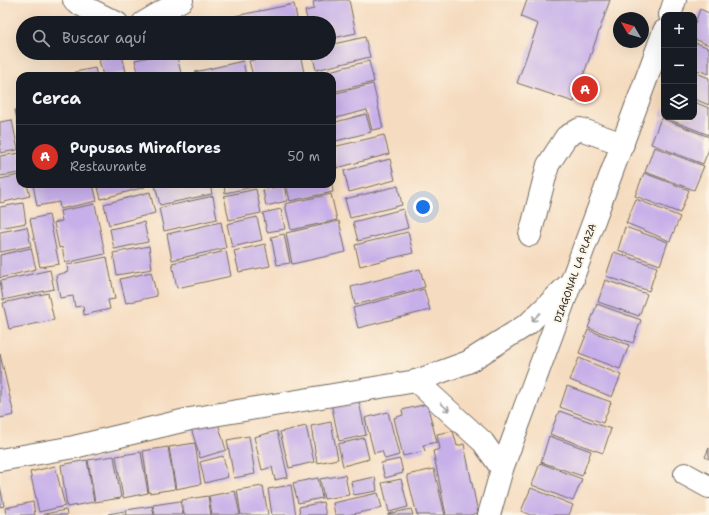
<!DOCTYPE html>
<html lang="es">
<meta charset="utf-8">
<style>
:root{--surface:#171b24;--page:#20242c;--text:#f1f3f6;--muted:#9ea1a6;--line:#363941;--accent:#d93025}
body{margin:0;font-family:"Shantell Sans",sans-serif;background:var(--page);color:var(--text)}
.controls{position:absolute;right:12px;top:12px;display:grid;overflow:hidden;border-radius:8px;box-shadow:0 4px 16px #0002}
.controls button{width:36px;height:36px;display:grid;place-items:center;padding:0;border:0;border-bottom:1px solid var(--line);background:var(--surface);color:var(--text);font:20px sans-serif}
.compass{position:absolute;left:613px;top:12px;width:36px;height:36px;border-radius:50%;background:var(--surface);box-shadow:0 4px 16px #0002;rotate:308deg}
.you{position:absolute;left:423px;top:207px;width:14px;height:14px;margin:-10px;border:3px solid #fff;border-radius:50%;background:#1a73e8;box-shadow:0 0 0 6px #1a73e833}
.badge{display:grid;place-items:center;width:26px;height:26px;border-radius:50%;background:var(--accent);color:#fff;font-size:13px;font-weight:700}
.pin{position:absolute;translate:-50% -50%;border:2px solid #fff;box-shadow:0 1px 4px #0006}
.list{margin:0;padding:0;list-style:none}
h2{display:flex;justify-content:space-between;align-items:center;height:52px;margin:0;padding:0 16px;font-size:17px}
h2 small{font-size:13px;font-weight:400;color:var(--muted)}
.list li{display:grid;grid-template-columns:26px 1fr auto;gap:12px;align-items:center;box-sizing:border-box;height:64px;padding:0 16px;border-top:1px solid var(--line)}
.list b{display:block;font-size:15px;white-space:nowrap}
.list p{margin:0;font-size:13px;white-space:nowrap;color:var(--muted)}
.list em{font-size:13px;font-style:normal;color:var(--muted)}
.icon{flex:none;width:22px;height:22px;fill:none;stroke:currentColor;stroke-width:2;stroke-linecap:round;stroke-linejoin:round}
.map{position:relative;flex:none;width:709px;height:515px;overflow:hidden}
.search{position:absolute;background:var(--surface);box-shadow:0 4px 16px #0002;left:16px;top:16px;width:320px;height:44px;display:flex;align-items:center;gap:10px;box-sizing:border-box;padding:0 14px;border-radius:22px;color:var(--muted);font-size:15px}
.panel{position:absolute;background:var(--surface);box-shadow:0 4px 16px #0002;left:16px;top:72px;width:320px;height:116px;border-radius:12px}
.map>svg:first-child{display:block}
</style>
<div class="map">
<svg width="709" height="515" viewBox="0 0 709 515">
<rect width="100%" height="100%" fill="#fcf5e5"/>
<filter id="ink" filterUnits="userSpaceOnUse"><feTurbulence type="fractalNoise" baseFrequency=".025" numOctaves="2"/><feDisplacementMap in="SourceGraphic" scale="8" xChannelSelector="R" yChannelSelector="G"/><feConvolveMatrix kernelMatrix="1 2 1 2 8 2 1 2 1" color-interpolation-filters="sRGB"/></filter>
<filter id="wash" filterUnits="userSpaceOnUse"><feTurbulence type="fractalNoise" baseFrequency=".012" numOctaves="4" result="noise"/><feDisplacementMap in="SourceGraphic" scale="16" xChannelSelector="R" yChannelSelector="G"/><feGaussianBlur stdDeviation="0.9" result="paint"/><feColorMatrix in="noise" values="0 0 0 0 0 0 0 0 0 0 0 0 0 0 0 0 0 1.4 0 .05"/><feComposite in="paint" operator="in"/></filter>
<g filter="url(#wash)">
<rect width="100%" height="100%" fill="#f5dbbf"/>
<g id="blocks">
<g fill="#c7b0e9">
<polygon points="323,0 349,0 356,33 329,39 329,23 308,23 305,11 314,9 313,2"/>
<polygon points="527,0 610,0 574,102 517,83 538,24 521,17"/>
<polygon points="294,4 298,23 237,23 235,16"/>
<polygon points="700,9 709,13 709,45 694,39 694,26"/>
<polygon points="365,37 370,57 316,70 312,53 329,53 329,45"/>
<polygon points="694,42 709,48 709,74 694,69"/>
<polygon points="169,53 176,53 181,73 168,76 139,76 135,60"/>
<polygon points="243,53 269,53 269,54 244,59"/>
<polygon points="281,53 300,53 304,73 290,76 253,76 249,61"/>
<polygon points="122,55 126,72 103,76 99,60"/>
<polygon points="243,61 246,76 196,76 195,72"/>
<polygon points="369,61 374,82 332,92 332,76 322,76 321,73"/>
<polygon points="95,68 97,76 76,76 75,72"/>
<polygon points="694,72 709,78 709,105 694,99"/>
<polygon points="373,84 383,128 372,130 367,110 332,119 332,94"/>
<polygon points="694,102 709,108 709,135 660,116 664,107 664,117 694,117"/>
<polygon points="20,109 20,130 19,130 15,110"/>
<polygon points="366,114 371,132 332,142 332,123"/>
<polygon points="661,118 709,137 709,149 703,164 651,144"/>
<polygon points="12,120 18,150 0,153 0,122"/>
<polygon points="384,135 389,154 337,168 333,147"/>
<polygon points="654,147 704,166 694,190 645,172"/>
<polygon points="20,153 20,173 0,176 0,156"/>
<polygon points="390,159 395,180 349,192 344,171"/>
<polygon points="644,173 689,190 680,213 635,196"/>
<polygon points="20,175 20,184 27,184 30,196 0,203 0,179"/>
<polygon points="33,184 93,184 97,201 60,209 59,202 37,206"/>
<polygon points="97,184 144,184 145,187 101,199"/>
<polygon points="158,184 210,184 212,194 160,205 155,185"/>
<polygon points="224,184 262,184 262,185 225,193"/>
<polygon points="286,184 332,184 333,192 290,201"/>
<polygon points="284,185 287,201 266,206 263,190"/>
<polygon points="398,186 402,205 350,218 345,199"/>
<polygon points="256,189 261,213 229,220 224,196"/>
<polygon points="150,192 155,213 109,225 104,204"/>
<polygon points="331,194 337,220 291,230 285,204"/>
<polygon points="213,196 217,219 164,231 159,208"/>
<polygon points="636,199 680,217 670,241 626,223"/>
<polygon points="23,203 26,223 0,228 0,207"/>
<polygon points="95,204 105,254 65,263 62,247 59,248 54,223 62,221 60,211"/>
<polygon points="281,209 285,229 267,232 263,213"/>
<polygon points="403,209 408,228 358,241 353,222"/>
<polygon points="49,215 59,264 40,267 30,219"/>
<polygon points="257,217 262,240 232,247 227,224"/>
<polygon points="339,221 346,252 292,264 286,233"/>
<polygon points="144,222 148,242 114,249 110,229"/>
<polygon points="221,222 226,248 172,260 167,234"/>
<polygon points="27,227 31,246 0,252 0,232"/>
<polygon points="625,227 668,242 660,265 618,250"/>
<polygon points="408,232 413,253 360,266 355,245"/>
<polygon points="284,234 290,263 277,265 271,237"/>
<polygon points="265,244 270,266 239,272 234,251"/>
<polygon points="149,246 152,269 117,275 113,253"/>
<polygon points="31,248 36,269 0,278 0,255"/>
<polygon points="226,251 231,276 177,288 172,263"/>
<polygon points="614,252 657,267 649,291 606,276"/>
<polygon points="107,257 115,299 108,300 110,309 84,315 83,306 75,307 73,296 60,298 56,275 68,272 67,265"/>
<polygon points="420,269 425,287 355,305 351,287"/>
<polygon points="50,270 54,289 3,300 0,281"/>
<polygon points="151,272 157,296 126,303 120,279"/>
<polygon points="605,280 647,294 639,316 598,302"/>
<polygon points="424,289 430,310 358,328 353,308"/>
<polygon points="48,293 54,320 9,329 3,303"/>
<polygon points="597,304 641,320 633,343 588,328"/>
<polygon points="588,330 629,345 620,369 579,353"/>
<polygon points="0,354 14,415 0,418"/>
<polygon points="579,358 621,375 612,397 570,380"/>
<polygon points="567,386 611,402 603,423 560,407"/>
<polygon points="358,397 366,435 339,441 331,403"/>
<polygon points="427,404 437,442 423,445 425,451 403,456 394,418 403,415 402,410"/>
<polygon points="559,411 611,429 603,453 550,434"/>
<polygon points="388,412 399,455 385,459 382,451 374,453 365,418"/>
<polygon points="217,420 226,450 200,458 191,428"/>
<polygon points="331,422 338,459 317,463 311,426"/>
<polygon points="306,426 314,462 289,468 280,432"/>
<polygon points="277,431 288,477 275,480 272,467 262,470 254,437"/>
<polygon points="453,431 457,446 464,444 478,513 470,515 446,515 433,451 440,449 437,434"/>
<polygon points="249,436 255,474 234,478 227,440"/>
<polygon points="549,436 591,451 582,476 541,462"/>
<polygon points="364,438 369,459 343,466 338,444"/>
<polygon points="195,443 201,484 176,489 169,447"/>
<polygon points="168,447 175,489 149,493 143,451"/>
<polygon points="709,448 709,459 705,457"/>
<polygon points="141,452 148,493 123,498 116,456"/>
<polygon points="114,456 121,498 95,502 88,460"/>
<polygon points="223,456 228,477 205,483 200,462"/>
<polygon points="400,459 403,473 385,478 381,463"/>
<polygon points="87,460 94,502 67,507 61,465"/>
<polygon points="540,463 582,479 573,501 532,485"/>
<polygon points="55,466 65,506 39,512 30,472"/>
<polygon points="434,469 445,515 417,515 407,475"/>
<polygon points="345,475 349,495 324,499 320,479"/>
<polygon points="375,477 377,491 354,495 351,482"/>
<polygon points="318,478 322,498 298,503 293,483"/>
<polygon points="401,479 408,507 389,512 382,483"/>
<polygon points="291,485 296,515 272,515 268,489"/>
<polygon points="0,486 4,506 0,507"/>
<polygon points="263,486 268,515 241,515 237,490"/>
<polygon points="531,488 573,505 569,515 530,515 521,511"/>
<polygon points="235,491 240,515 212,515 209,496"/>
<polygon points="378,493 382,508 348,515 335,515 333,503"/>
<polygon points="208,496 211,515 184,515 182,500"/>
<polygon points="180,501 183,515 155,515 153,505"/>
<polygon points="33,502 35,515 6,515 5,508"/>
<polygon points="323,502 326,515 300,515 299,507"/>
<polygon points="152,506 154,515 127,515 126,510"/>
<polygon points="411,509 413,515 388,515 388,514"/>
<polygon points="66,510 67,515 44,515 44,514"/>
<polygon points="125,511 126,515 108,515 108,514"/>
</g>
</g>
</g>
<g filter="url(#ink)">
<use href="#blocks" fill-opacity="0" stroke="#72695f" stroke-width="1"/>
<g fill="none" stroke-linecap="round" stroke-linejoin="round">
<g stroke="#72695f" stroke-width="24">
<g id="minor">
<polyline points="74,0 75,2 117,23"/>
<polyline points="670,15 675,0"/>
<polyline points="143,23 182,0"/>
<polyline points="530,235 548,165 566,137 580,129 623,144"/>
<polyline points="416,381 483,442 502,469"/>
<polyline points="0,460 74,447 190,419 416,381 468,362 528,324 573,280"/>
<polyline points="685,474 709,487"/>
<polyline points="489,515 502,469 664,31"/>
</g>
</g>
<use href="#minor" stroke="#fff" stroke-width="22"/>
</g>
<defs><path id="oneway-shaft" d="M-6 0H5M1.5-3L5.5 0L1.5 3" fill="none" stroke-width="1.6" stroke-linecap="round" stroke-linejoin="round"/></defs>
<g stroke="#a0a0a0">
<use href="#oneway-shaft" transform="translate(536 317) rotate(135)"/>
<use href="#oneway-shaft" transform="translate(445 407) rotate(42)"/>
</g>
</g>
<g text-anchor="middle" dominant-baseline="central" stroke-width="4" stroke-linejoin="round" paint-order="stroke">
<g font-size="10" fill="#2b2b2b" stroke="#fcf5e5">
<text transform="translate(575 273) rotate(-70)">DIAGONAL LA PLAZA</text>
</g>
</g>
</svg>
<div class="controls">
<button>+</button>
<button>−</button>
<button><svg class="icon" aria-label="layers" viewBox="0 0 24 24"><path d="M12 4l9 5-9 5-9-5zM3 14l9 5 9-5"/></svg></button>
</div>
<svg class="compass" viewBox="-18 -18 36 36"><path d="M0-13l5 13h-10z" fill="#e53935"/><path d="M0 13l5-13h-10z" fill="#9ea1a6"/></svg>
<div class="you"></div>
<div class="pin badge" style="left:585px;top:89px">A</div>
<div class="search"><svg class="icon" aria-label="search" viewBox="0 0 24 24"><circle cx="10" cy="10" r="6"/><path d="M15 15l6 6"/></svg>Buscar aquí</div>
<section class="panel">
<h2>Cerca<small></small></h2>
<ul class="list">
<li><span class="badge">A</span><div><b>Pupusas Miraflores</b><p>Restaurante</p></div><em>50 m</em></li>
</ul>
</section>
</div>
